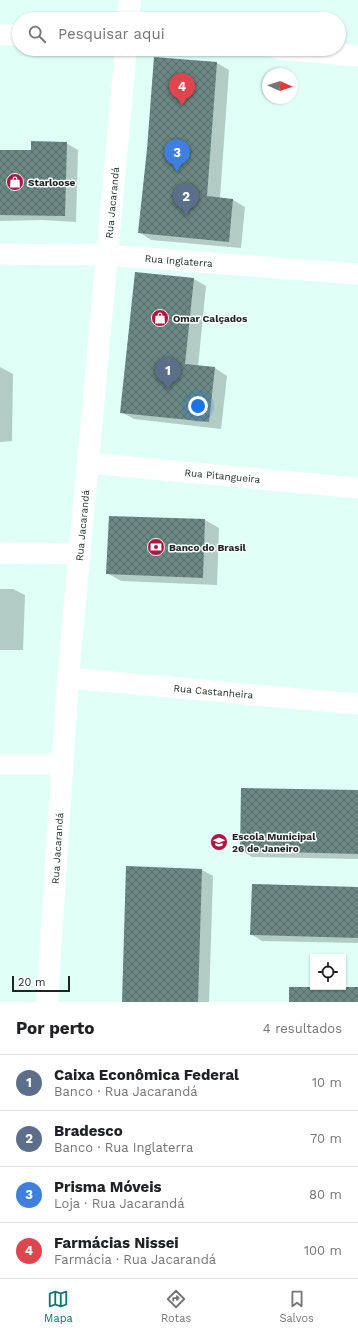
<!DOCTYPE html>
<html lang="pt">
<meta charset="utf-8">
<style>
:root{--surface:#fff;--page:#f6f6f6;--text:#202124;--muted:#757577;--line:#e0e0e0;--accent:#0f766e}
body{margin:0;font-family:"Work Sans",sans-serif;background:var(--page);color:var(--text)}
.controls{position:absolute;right:12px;bottom:12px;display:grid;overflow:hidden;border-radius:0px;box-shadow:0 1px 3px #0004}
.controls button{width:36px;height:36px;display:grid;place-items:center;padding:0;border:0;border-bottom:1px solid var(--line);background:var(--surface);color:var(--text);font:20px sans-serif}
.compass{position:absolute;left:262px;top:68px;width:36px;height:36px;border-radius:50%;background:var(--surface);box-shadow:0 1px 3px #0004;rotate:93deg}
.scale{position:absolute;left:12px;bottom:10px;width:58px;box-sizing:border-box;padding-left:4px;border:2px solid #1b2724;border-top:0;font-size:11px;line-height:14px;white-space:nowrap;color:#1b2724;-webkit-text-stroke:3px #fff;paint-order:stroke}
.you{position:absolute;left:198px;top:406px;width:14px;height:14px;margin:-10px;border:3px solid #fff;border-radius:50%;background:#1a73e8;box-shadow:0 0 0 6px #1a73e833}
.badge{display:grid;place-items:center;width:26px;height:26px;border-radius:50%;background:var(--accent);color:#fff;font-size:13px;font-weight:700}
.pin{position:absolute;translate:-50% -33px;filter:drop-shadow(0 1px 2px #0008)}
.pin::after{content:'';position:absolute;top:21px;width:14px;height:12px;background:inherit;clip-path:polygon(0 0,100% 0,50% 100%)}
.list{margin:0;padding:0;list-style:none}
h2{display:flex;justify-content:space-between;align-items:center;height:52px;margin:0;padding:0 16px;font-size:17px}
h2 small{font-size:13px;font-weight:400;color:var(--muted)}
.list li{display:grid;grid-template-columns:26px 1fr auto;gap:12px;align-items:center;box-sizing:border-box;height:56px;padding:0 16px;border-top:1px solid var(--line)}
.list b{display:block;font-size:15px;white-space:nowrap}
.list p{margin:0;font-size:13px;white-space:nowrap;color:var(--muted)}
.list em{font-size:13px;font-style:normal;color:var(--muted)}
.icon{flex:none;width:22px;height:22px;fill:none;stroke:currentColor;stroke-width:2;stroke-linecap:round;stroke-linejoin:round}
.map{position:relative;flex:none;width:358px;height:1002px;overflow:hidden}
.search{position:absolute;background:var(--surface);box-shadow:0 1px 3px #0004;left:12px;right:12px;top:12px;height:44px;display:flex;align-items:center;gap:10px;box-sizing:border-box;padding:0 14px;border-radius:22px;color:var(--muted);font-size:15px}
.sheet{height:276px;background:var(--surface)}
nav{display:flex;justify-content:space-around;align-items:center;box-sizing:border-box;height:56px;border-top:1px solid var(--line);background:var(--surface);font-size:11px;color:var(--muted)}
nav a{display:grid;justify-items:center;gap:2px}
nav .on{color:var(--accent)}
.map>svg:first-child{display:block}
</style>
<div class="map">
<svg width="358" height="1002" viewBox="0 0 358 1002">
<defs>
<pattern id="building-cross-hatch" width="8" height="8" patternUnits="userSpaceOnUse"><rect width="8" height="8" fill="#6b8882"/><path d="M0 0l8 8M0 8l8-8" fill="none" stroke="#576f6a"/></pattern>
</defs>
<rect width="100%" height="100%" fill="#dffff7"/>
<g fill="#0003">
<polygon points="217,63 229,70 220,198 233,200 245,207 241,248 151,240 139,232"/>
<polygon points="66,143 78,150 76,222 42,220 0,221 0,151 32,151"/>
<polygon points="194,279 206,286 198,367 215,368 227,376 221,429 134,419 121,412"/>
<polygon points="0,367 13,374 12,441 0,442"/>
<polygon points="110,517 205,520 219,528 217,585 121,581 107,573"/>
<polygon points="0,589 13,589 25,595 23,650 0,650"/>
<polygon points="358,791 358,859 252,857 241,850"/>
<polygon points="202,870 213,876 209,1002 123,1002"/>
<polygon points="358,888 358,943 262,941 251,934"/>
</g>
<g fill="url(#building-cross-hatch)">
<polygon points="154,57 217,62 207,196 233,199 229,242 138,233 147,149"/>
<polygon points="31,141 67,142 65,216 0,215 0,150 31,150"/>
<polygon points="135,272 194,278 185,364 215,367 209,422 120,413"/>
<polygon points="109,516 205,519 203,578 106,574"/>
<polygon points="241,788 358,790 358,854 240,851"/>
<polygon points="126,866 202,869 198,1002 122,1002"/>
<polygon points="252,884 358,887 358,938 250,935"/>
<rect x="289" y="987" width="69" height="15"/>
</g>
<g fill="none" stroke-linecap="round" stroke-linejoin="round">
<g stroke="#fff" stroke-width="21">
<polyline points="0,35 19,35"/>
<polyline points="278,49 358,56"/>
<path id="s1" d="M0,254L107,255L358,274"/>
<path id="s2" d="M88,463L358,488"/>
<polyline points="0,553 79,554"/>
<path id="s3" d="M68,678L358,704"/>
<polyline points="0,764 62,764"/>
</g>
<g stroke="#fff" stroke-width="22">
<polyline points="128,19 130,0"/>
<path id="s4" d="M47,1002L68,678L126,49"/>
</g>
</g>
<defs>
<g id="shop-disc" transform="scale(0.9)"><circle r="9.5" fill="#ac1743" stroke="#fff"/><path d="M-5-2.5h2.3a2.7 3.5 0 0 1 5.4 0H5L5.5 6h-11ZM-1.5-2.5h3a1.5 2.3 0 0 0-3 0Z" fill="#fff"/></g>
<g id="bank-disc" transform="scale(0.9)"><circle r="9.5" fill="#ac1743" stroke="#fff"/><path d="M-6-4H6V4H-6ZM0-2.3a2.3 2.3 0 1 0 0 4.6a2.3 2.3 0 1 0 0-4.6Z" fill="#fff"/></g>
<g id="school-disc" transform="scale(0.9)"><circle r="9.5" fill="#ac1743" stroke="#fff"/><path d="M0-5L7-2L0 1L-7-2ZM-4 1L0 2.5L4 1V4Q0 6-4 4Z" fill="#fff"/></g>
</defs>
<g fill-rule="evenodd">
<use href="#shop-disc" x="15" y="182"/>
<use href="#shop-disc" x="160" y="318"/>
<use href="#bank-disc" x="156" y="547"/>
<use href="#school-disc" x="219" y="842"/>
</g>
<g text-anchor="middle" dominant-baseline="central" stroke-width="3" stroke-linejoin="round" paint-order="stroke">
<g font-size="10" font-weight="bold" fill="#1b2724" stroke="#fff" text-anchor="start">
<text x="28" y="182">Starloose</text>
<text x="173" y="318">Omar Calçados</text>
<text x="169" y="547">Banco do Brasil</text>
<text x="232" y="836">Escola Municipal<tspan x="232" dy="12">26 de Janeiro</tspan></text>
</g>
<g font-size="10" fill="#1b2724" stroke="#fff">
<text stroke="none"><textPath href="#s4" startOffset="802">Rua Jacarandá</textPath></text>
<text stroke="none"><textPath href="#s1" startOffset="179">Rua Inglaterra</textPath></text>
<text stroke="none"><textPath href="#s2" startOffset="135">Rua Pitangueira</textPath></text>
<text stroke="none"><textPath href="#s4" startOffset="478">Rua Jacarandá</textPath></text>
<text stroke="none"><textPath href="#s3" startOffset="146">Rua Castanheira</textPath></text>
<text stroke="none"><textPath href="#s4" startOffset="154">Rua Jacarandá</textPath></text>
</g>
</g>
</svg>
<div class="controls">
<button><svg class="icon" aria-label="locate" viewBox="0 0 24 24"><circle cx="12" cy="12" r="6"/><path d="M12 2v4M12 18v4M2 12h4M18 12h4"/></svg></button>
</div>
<svg class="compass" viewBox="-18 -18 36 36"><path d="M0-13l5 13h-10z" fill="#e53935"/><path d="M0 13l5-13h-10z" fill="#757577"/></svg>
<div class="scale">20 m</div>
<div class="you"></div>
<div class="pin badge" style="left:168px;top:390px;background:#5c6f8a">1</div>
<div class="pin badge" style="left:186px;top:216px;background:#5c6f8a">2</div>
<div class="pin badge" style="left:177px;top:172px;background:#3f7fe0">3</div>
<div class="pin badge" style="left:182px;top:106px;background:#e0444e">4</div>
<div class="search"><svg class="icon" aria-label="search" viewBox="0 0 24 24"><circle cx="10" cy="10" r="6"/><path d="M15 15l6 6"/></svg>Pesquisar aqui</div>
</div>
<section class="sheet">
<h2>Por perto<small>4 resultados</small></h2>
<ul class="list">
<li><span class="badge" style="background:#5c6f8a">1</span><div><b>Caixa Econômica Federal</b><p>Banco · Rua Jacarandá</p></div><em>10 m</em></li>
<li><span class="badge" style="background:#5c6f8a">2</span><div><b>Bradesco</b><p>Banco · Rua Inglaterra</p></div><em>70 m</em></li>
<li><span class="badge" style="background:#3f7fe0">3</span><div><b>Prisma Móveis</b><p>Loja · Rua Jacarandá</p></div><em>80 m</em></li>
<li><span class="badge" style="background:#e0444e">4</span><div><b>Farmácias Nissei</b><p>Farmácia · Rua Jacarandá</p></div><em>100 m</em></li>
</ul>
</section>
<nav>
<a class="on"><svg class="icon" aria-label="map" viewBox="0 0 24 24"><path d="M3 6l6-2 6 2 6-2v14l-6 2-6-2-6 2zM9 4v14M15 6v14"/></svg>Mapa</a>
<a><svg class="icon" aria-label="directions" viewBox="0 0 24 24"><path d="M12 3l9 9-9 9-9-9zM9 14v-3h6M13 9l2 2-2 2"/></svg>Rotas</a>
<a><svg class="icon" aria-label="saved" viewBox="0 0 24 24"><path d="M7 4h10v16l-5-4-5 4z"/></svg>Salvos</a>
</nav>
